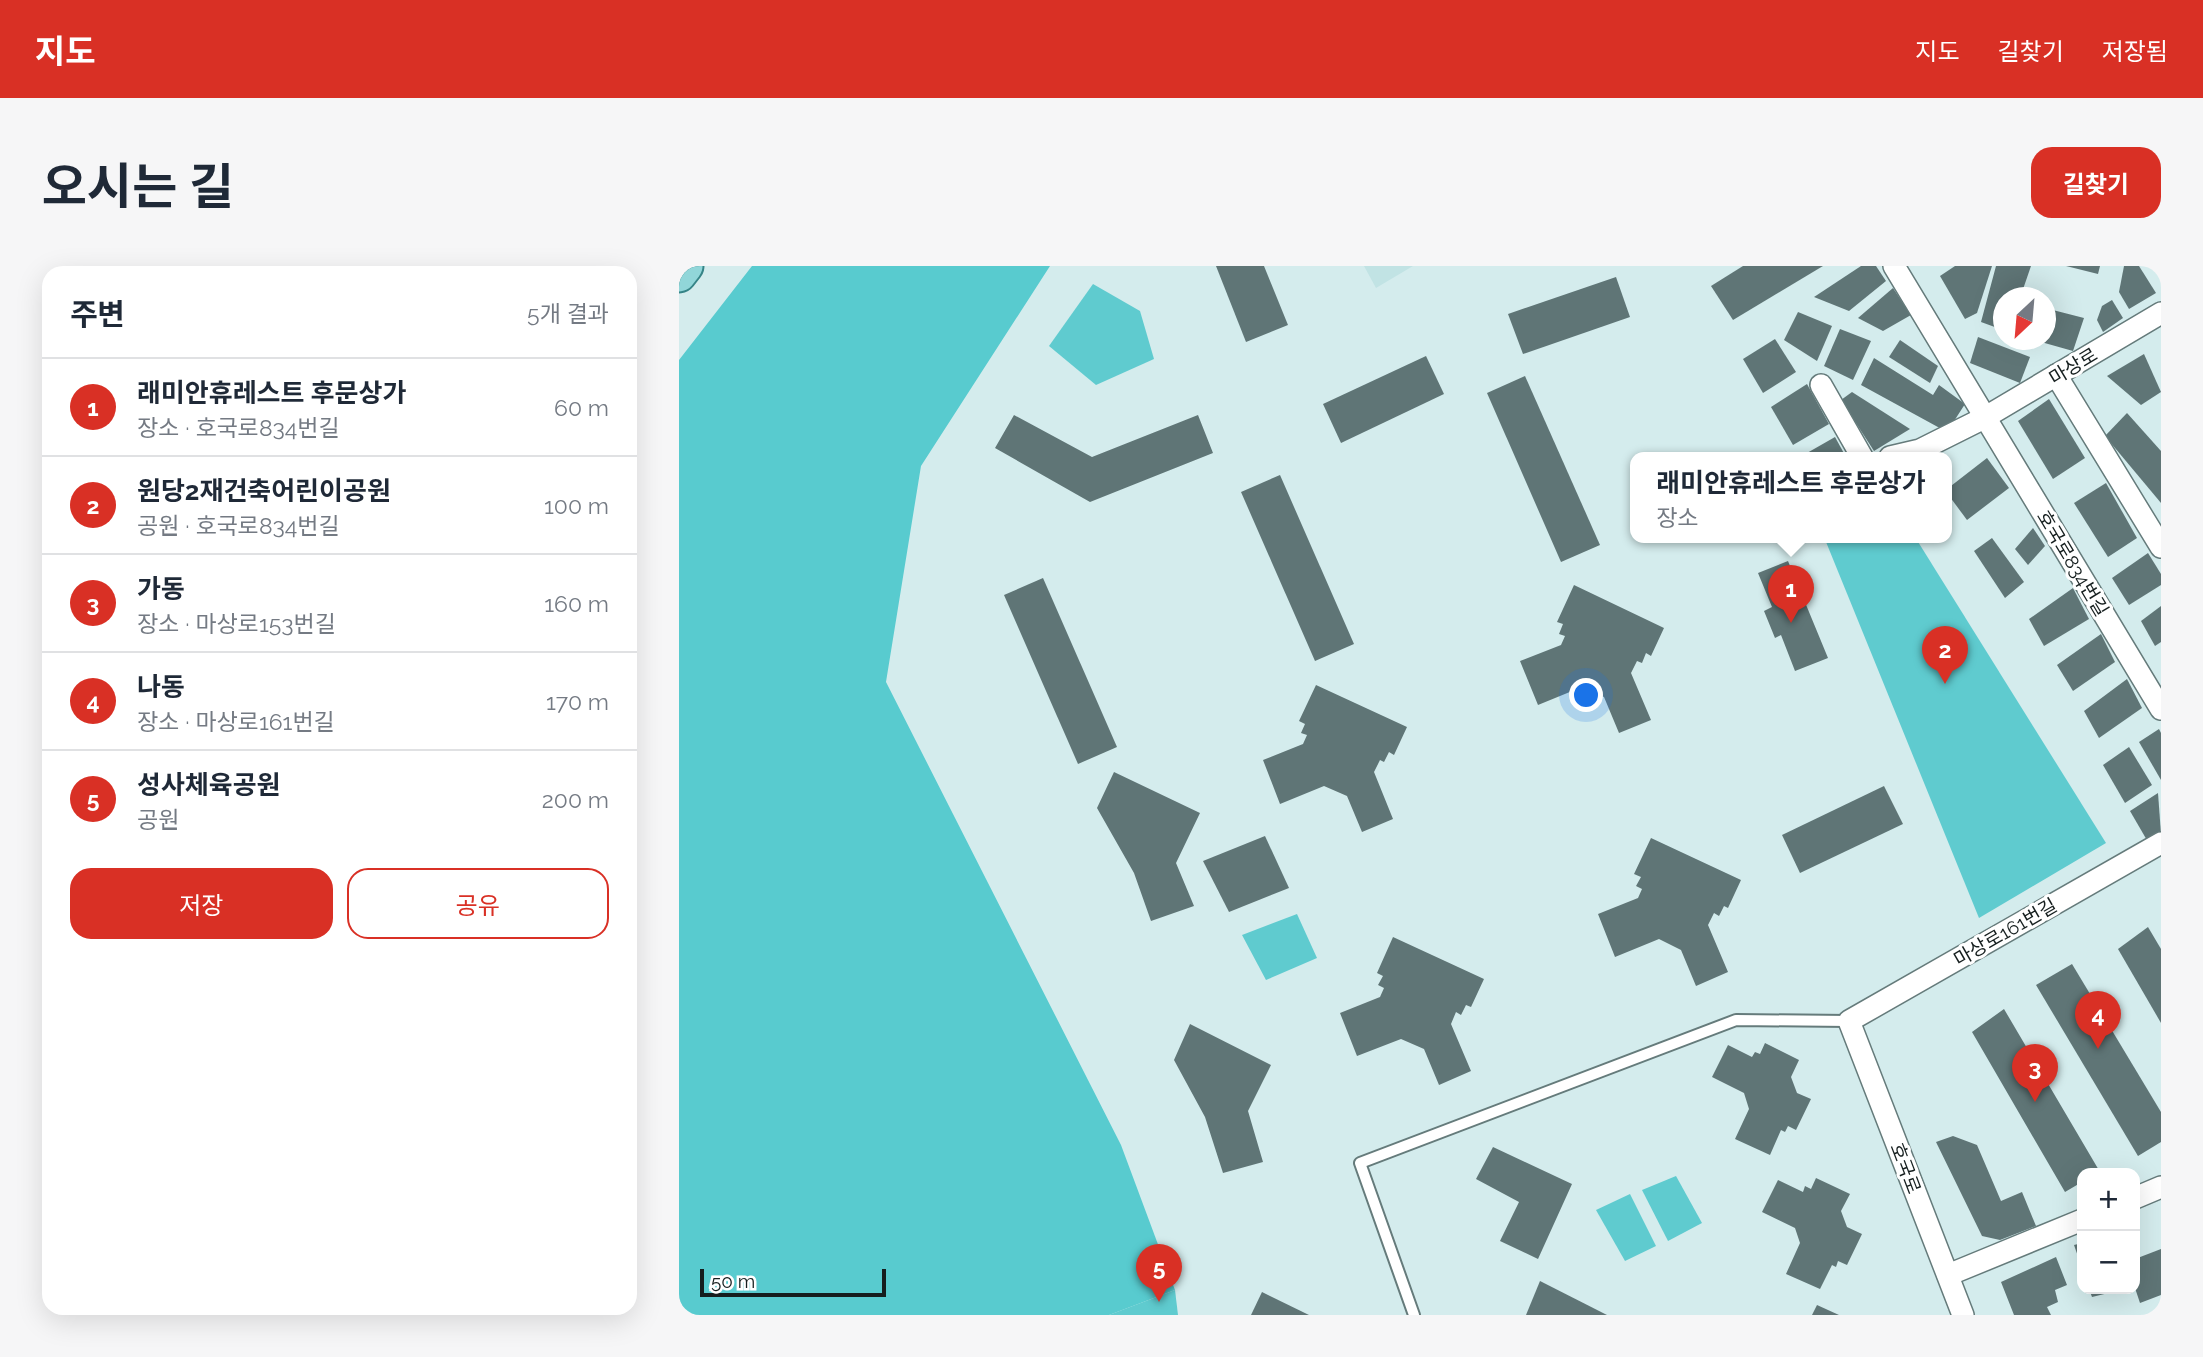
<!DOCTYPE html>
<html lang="ko">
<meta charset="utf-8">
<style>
:root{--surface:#fff;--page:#f6f6f7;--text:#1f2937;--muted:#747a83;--line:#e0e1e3;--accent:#d93025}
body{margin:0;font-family:Raleway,"Noto Sans KR",sans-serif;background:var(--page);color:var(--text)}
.controls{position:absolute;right:21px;bottom:21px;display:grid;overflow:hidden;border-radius:14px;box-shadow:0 7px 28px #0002}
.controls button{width:63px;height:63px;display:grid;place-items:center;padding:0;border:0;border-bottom:2px solid var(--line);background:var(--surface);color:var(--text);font:35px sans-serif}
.compass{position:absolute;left:1314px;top:21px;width:63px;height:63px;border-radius:50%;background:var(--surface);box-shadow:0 7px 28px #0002;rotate:206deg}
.scale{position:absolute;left:21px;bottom:18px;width:186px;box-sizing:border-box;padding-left:7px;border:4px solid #151e1e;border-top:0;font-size:19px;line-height:24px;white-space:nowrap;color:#151e1e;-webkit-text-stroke:5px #fff;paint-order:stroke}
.you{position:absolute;left:908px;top:430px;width:24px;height:24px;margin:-18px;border:5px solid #fff;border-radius:50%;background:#1a73e8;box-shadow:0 0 0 10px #1a73e833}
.badge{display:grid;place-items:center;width:46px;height:46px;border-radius:50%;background:var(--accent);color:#fff;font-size:23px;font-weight:700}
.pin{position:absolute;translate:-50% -58px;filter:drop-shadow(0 2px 4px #0008)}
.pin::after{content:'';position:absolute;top:37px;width:24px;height:21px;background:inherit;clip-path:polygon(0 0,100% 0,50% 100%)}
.popup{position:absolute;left:951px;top:186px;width:322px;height:91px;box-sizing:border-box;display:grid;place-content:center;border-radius:14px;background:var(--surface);filter:drop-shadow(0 2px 5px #0005);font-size:23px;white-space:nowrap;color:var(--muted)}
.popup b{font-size:26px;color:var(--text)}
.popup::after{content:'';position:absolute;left:50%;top:100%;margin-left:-14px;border:14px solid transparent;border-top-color:var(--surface)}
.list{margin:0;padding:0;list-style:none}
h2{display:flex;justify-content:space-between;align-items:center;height:91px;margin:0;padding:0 28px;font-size:30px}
h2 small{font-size:23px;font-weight:400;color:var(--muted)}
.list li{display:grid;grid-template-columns:46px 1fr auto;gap:21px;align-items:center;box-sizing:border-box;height:98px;padding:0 28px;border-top:2px solid var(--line)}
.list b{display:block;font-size:26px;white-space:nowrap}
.list p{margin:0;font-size:23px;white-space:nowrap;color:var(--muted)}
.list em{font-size:23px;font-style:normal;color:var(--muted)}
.actions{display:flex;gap:14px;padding:21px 28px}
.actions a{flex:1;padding:16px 0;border:2px solid var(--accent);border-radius:21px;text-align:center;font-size:24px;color:var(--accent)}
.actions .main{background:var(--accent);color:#fff}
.map{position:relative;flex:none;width:1482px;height:1049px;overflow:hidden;border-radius:21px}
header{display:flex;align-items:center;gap:42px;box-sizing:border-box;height:98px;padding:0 35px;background:var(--accent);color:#fff}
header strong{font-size:33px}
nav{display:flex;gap:38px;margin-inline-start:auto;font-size:24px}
.intro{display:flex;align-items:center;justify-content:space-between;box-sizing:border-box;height:168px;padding:0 42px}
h1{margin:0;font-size:49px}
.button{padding:18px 32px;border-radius:21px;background:var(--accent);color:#fff;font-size:24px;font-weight:700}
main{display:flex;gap:42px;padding:0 42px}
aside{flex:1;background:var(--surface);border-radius:21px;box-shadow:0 7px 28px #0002}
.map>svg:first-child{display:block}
</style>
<header>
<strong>지도</strong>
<nav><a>지도</a><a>길찾기</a><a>저장됨</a></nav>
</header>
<div class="intro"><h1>오시는 길</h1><a class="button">길찾기</a></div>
<main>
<aside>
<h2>주변<small>5개 결과</small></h2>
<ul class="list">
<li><span class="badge">1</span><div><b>래미안휴레스트 후문상가</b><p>장소 · 호국로834번길</p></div><em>60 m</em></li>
<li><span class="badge">2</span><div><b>원당2재건축어린이공원</b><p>공원 · 호국로834번길</p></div><em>100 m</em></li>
<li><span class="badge">3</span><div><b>가동</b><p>장소 · 마상로153번길</p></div><em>160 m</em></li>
<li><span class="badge">4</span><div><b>나동</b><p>장소 · 마상로161번길</p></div><em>170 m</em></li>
<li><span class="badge">5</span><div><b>성사체육공원</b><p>공원</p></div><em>200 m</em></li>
</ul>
<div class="actions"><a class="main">저장</a><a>공유</a></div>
</aside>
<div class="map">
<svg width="1482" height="1049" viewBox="0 0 1482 1049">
<rect width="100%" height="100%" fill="#d4eced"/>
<polygon fill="#c1e3e4" points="685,0 734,0 697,22"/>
<g fill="#5fcbcf">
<polygon points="414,18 461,45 475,93 417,119 370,80"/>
<polygon points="1145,271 1236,271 1427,577 1300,652"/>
<polygon points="618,648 638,692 587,714 563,669"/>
<polygon points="997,910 1023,957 989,975 963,924"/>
<polygon points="951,928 977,980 946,995 917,944"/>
<polygon points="496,1024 499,1049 430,1049"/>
</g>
<polygon fill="#58cbcf" points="73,0 371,0 242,200 207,416 442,879 496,1024 430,1049 0,1049 0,94"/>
<g fill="#5f7576">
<polygon points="537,0 585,0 609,59 567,76"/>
<polygon points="1064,0 1144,0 1054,54 1032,20"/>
<polygon points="1182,0 1197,0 1207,15 1170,45 1135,31"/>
<polygon points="1276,0 1313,0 1298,47 1286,53 1261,10"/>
<polygon points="1317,0 1352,0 1341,32 1324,32 1324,64 1302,56"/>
<polygon points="1387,0 1421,0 1419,8"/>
<polygon points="1445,0 1460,0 1477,27 1450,43 1440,26"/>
<polygon points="937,11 951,51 844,88 829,48"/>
<polygon points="1214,22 1232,49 1204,65 1179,52"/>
<polygon points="1433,34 1444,52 1424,66 1418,54 1423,40"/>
<polygon points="1366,42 1405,52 1394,85 1355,74 1366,74"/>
<polygon points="1119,46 1153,60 1138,95 1105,74"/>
<polygon points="1161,63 1192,75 1174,114 1145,100"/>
<polygon points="1299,71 1351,91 1341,117 1291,97"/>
<polygon points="1096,73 1117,106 1084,127 1064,93"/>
<polygon points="1221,74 1259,100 1251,117 1210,91"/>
<polygon points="1465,88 1482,126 1462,139 1428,110"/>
<polygon points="747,90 765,128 662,177 644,138"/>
<polygon points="1195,92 1254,129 1260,119 1286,138 1268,166 1182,119"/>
<polygon points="846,110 921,279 882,296 808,127"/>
<polygon points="1128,118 1150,158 1114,179 1092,141"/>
<polygon points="1173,126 1231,163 1195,185 1162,134"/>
<polygon points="1370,133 1406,192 1374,213 1339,155"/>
<polygon points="1448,147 1482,185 1482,237 1426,170"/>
<polygon points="335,149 413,191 519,149 534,187 411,236 316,182"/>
<polygon points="1156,171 1167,191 1121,191"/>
<polygon points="1308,192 1330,222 1288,254 1268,227 1268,223"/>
<polygon points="601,209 675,378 636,395 562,226"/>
<polygon points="1427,217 1458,272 1429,291 1395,237"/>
<polygon points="1354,262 1366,280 1349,299 1336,283"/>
<polygon points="1313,272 1345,316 1326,332 1295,285"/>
<polygon points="1469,287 1482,308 1482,319 1450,339 1433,312"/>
<polygon points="1109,295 1149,392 1116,405 1102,369 1096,372 1085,345 1093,341 1079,307"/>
<polygon points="364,312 438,481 399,498 325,329"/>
<polygon points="895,319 985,362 972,390 967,387 963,397 958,395 952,407 972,454 940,467 925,431 903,421 859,439 841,395 882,379 886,370 880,368 884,358 878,356"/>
<polygon points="1394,322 1410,353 1365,380 1350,353"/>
<polygon points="1482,340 1482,376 1476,380 1462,355"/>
<polygon points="1422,368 1436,396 1394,425 1378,399"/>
<polygon points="1448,413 1463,442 1420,472 1405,445"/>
<polygon points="637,419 728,461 715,489 710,486 705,496 701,494 695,506 714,553 683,566 668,530 645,520 601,538 584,494 624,478 628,469 622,467 626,458 620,455"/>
<polygon points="1480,463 1482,467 1482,514 1460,476"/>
<polygon points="1450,481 1473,519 1446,537 1424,499"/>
<polygon points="435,506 521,547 497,597 515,640 472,655 455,607 418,542"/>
<polygon points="1205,520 1224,558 1121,607 1103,569"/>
<polygon points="1479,527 1482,568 1469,576 1451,545"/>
<polygon points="586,570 610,622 550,646 524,595"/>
<polygon points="972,572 1062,614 1049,642 1045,640 1040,650 1035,647 1029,659 1049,706 1017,720 1002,684 980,673 936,691 919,648 959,632 963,623 957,620 962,611 955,608"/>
<polygon points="1469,661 1482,683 1482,757 1439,683"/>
<polygon points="714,671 805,713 792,741 787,739 782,749 777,746 772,758 792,805 760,819 745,783 722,773 678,790 661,747 701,731 705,722 699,719 704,710 698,707"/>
<polygon points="1393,698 1482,846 1482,876 1459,890 1357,719"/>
<polygon points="1325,743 1421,906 1403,907 1403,916 1386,926 1293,766"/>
<polygon points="511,758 592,799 569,845 584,896 544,907 526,851 495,794"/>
<polygon points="1086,777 1120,794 1112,811 1118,827 1132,833 1117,864 1109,860 1106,866 1102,864 1091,889 1056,873 1070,843 1065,827 1033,811 1049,779 1073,791 1076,786 1081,788"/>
<polygon points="1274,870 1298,879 1322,935 1343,926 1357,960 1321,974 1303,970 1257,876"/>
<polygon points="814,881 893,918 859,993 821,975 840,936 797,913"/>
<polygon points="1137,912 1171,928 1162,945 1168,961 1183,968 1168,999 1159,995 1157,1001 1153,999 1141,1023 1107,1008 1121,977 1116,962 1083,946 1099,914 1124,926 1126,920 1132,923"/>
<polygon points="1403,977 1403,1002 1395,979"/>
<polygon points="1482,983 1482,1029 1461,1037 1456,1022 1456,993"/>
<polygon points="1377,991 1388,1019 1376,1024 1379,1036 1368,1041 1372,1049 1335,1049 1322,1016"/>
<polygon points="861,1015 928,1049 847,1049"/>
<polygon points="1410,1023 1442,1023 1442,1024 1413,1031"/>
<polygon points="583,1026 630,1049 572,1049"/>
<polygon points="1138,1039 1160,1049 1133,1049"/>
</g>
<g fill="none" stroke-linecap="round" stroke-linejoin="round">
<g stroke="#657b7b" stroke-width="14">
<polyline id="lane" points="735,1049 681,897 1057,754 1170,755"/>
</g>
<g stroke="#657b7b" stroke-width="24">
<g id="street">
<polyline points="1215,0 1482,443"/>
<polyline points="1377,109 1482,281"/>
<polyline points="1142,119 1183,191"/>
<polyline points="1211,191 1241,184 1305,152 1482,47"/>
<polyline points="1456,932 1482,921"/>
<polyline points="1269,1009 1403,954"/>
<polyline points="1284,1049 1170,755 1482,577"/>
</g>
</g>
<g stroke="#368487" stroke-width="37">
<polyline id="primary" points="0,9 7,0"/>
</g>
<use href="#lane" stroke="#fff" stroke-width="10"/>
<use href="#street" stroke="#fff" stroke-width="21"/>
<use href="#primary" stroke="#91d6d9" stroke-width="33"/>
</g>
<g text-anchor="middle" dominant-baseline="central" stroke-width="6" stroke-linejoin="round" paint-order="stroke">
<g font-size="19" fill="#151e1e" stroke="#fff">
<text transform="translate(1394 100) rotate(-31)">마상로</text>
<text transform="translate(1394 297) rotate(59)">호국로834번길</text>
<text transform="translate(1326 666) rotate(-30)">마상로161번길</text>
<text transform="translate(1227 902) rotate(69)">호국로</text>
</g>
</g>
</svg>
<div class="controls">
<button>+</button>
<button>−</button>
</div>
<svg class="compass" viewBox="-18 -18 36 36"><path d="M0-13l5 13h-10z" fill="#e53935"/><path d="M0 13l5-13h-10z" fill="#747a83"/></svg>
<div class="scale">50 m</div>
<div class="you"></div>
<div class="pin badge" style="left:1112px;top:357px">1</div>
<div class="popup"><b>래미안휴레스트 후문상가</b>장소</div>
<div class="pin badge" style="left:1266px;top:418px">2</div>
<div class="pin badge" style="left:1356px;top:836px">3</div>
<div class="pin badge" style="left:1419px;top:783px">4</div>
<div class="pin badge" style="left:480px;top:1036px">5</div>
</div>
</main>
